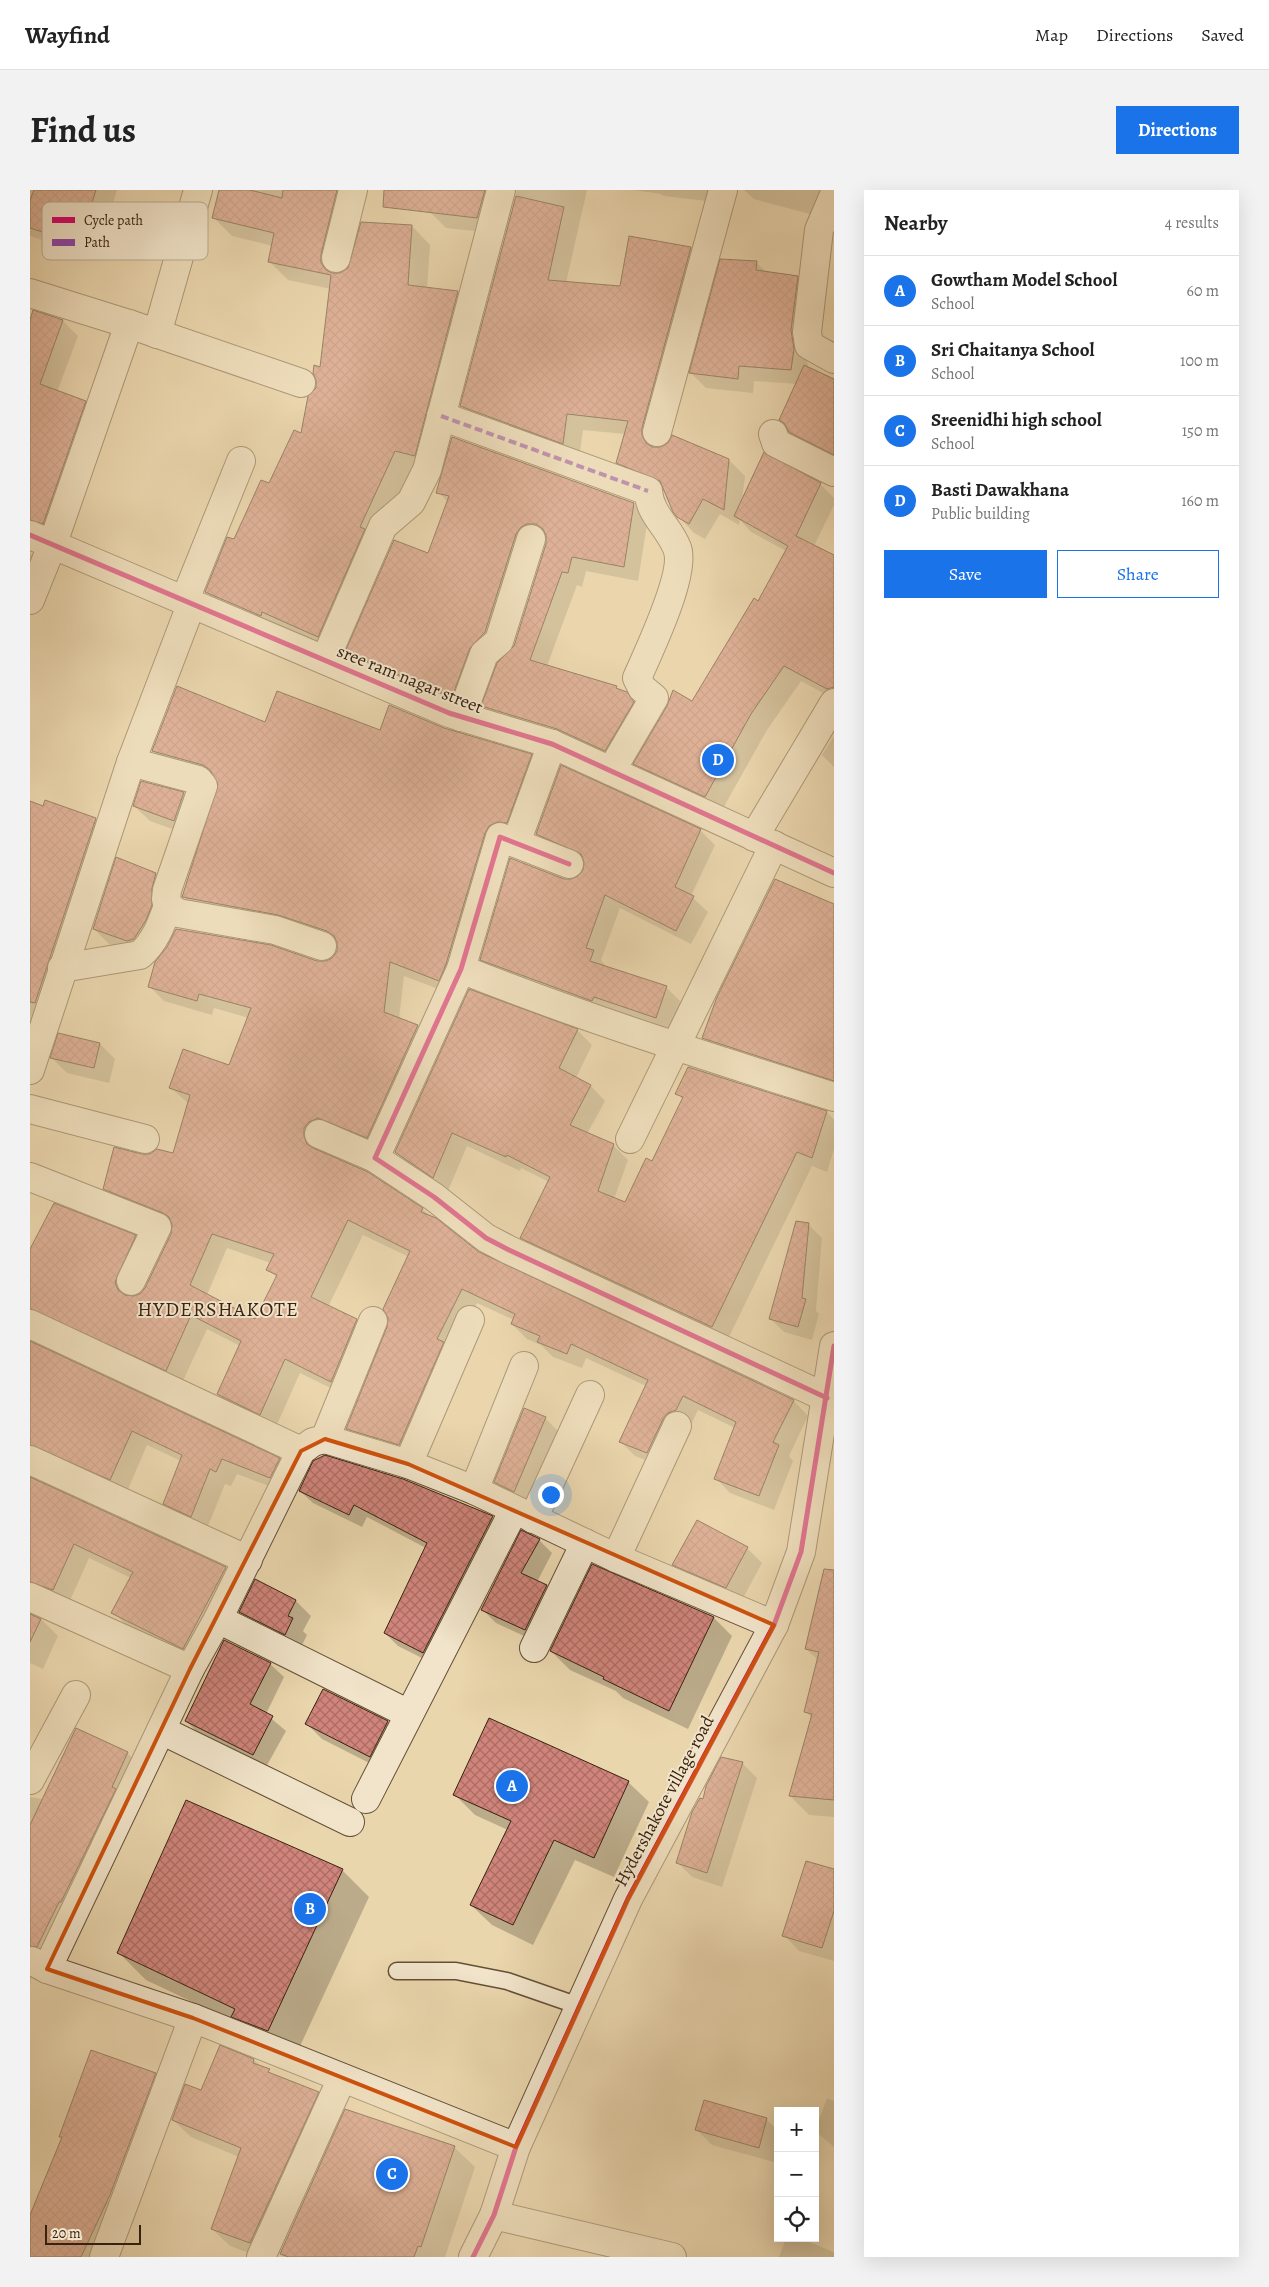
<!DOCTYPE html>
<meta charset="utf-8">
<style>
:root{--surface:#fff;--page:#f2f2f2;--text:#222;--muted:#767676;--line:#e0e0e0;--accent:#1a73e8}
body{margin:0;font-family:Alegreya,serif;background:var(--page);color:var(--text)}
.controls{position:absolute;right:15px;bottom:15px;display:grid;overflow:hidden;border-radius:0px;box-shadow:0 5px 20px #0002}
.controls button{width:45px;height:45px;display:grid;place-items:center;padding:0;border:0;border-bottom:1px solid var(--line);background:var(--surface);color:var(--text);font:25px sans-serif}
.scale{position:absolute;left:15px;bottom:12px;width:96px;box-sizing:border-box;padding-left:5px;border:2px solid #392210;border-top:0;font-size:14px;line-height:18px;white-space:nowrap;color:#392210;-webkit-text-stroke:4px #f1e4ca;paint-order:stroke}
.you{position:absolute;left:520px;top:1304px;width:18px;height:18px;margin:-12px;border:4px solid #fff;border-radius:50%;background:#1a73e8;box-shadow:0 0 0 8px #1a73e833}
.badge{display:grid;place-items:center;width:32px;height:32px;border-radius:50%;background:var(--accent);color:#fff;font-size:16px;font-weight:700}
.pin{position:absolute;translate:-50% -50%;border:2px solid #fff;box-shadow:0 1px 5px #0006}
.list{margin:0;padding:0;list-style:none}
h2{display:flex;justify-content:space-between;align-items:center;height:65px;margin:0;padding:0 20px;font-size:21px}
h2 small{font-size:16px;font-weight:400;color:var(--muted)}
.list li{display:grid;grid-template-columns:32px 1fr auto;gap:15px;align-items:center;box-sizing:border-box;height:70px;padding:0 20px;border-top:1px solid var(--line)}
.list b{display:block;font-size:19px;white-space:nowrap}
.list p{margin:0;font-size:16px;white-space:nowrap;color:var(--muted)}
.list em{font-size:16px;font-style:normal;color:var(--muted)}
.actions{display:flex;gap:10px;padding:15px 20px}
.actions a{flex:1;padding:11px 0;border:1px solid var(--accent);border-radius:0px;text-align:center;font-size:18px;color:var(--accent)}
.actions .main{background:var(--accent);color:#fff}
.icon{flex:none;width:28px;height:28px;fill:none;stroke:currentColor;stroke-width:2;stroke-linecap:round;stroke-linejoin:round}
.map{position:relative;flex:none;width:804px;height:2067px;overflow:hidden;border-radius:0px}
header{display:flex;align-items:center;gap:30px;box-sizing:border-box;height:70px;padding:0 25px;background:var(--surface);border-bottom:1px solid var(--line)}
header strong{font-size:24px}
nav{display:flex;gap:28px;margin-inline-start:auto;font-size:18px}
.intro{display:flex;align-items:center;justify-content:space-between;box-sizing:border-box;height:120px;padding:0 30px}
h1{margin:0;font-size:35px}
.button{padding:12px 22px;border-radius:0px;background:var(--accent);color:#fff;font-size:18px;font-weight:700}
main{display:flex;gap:30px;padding:0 30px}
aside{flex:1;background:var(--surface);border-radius:0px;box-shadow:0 5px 20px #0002}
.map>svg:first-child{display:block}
</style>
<header>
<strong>Wayfind</strong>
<nav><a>Map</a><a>Directions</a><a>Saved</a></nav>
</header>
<div class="intro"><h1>Find us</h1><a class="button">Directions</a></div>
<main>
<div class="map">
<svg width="804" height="2067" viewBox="0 0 804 2067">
<defs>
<pattern id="building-cross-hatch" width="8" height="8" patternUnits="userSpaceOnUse" patternTransform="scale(1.25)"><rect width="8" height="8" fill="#d0847b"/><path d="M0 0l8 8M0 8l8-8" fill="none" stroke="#aa6c63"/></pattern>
</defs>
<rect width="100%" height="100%" fill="#ead6ad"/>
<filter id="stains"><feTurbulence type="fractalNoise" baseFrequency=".004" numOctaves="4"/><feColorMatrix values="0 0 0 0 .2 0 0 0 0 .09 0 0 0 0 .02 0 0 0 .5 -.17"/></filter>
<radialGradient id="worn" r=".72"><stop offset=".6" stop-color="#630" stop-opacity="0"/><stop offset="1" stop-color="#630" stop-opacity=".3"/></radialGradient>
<g fill="#0003" fill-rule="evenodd">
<polygon points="0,0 87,0 83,13 80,13 63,67 0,46"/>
<polygon points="191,0 334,0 326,15 308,86 382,36 400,55 397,99 427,102 446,121 384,279 306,464 195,420 176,402 240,295 272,245 287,198 301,99 258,90 239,71 243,56 202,46 183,27"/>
<polygon points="403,0 557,0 536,93 591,98 661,58 677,74 627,258 699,270 715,286 712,310 790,294 804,308 804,315 784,356 804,366 804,509 771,491 737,540 691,622 621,590 605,574 663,512 729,413 756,361 721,342 710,330 709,335 690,324 675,349 664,343 648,326 636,302 603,288 587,272 595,244 553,240 549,269 447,232 431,216 487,0 484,0 463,43 416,38 400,22"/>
<polygon points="604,0 804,0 799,29 724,9 714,0 706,0 694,13 634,6 631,4"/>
<polygon points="726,72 737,83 767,87 782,102 776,156 778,178 804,190 804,272 776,258 750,230 767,194 724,191 723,203 676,198 661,183"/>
<polygon points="4,122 33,131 48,146 27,202 55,212 70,227 29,347 0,356 0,133"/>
<polygon points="408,302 604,314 618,328 608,391 556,381 552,397 547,395 517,476 586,497 611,519 589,575 467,531 453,516 485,456 517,348 512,348 436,521 331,476 317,462 399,365 418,312"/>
<polygon points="0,363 16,379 0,420"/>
<path d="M236,534L351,541L414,539L501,565L516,580L482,646L424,805L374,786L369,829L388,836L403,851L352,962L289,953L288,962L392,1019L448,1063L764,1211L778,1226L759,1266L763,1271L744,1320L700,1303L686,1288L705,1238L668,1220L661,1235L653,1238L633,1277L605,1266L590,1251L616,1196L556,1168L552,1178L523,1167L511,1155L497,1149L482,1134L484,1130L447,1113L422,1162L384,1269L332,1254L317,1239L359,1137L379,1067L333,1045L298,1117L326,1130L341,1145L317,1206L270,1183L245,1239L203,1219L188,1204L210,1156L177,1139L151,1195L0,1144V1058L105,1046L120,1061L100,1107L110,1105L116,1098L142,1044L144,1035L89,1014L74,999L111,965H144L159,914L141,898L200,877L219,828L184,818L182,825L134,811L119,796L296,772L303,769L308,762V754L264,739L168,721L153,706L190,594L187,589L138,576L123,561ZM197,1058L241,1073L238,1079L247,1088L226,1130L177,1105Z"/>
<polygon points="804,546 804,577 792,565"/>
<polygon points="112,592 154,604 169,619 159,645 120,631 104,616"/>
<polygon points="0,612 13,618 66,629 79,642 0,868"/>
<polygon points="670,640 685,655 661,706 678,722 661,754 590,718 571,770 577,778 636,797 651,812 641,842 466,784 451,769 533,690 541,691 549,688 554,681 556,673 522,659 507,644"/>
<polygon points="126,684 141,700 113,766 79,754 64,739"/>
<polygon points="804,720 804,902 691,865 673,848"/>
<polygon points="440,801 547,840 562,855 546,888 561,896 575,911 557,944 583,955 598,970 584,1009 596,1013 622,972 653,910 647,903 659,878 797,922 804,930 804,959 797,982 782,976 697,1151 506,1062 491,1047 519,992 491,978 490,981 437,956 418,1001 381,977 366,962"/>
<polygon points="70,854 85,869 79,893 37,883 22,868"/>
<polygon points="778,1034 792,1048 786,1121 789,1124 782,1150 754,1142 740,1128"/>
<polygon points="0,1153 249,1269 264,1284 255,1302 207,1284 201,1296 195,1294 176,1341 149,1328 134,1313 151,1271 117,1255 96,1304 0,1281"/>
<polygon points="515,1228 530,1243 500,1316 481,1307 465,1292"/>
<polygon points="0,1289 195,1378 210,1393 169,1473 98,1437 83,1422 101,1388 59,1368 38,1415 0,1417"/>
<polygon points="372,1290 462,1328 475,1340 406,1475 368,1456 355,1443 396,1358 337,1327 332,1337 283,1313 270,1301"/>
<polygon points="509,1350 522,1363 507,1392 517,1396 530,1410 509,1453 466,1433 452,1419"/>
<polygon points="717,1358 732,1373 711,1412 659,1390 644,1375"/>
<polygon points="226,1390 266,1411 281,1426 273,1441 277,1445 270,1459 226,1437 210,1422"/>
<polygon points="804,1412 804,1627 779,1625 760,1606 782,1528 775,1521 788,1470 776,1459"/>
<polygon points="0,1424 13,1431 28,1446 13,1479 0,1473"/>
<polygon points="684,1428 702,1446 658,1539 593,1508 586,1501 540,1480 521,1461"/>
<polygon points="195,1451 240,1474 254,1487 236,1524 256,1541 236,1577 170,1545 156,1531"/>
<polygon points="294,1500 358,1532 373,1547 355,1581 292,1549 277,1534"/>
<polygon points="97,1563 112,1578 3,1779 0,1796 0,1607 13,1609"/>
<polygon points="712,1573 727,1588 692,1697 662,1687 647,1672 674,1611"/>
<polygon points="598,1592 619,1612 584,1687 545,1670 503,1755 462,1735 441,1715 478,1640 445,1625 425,1605"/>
<polygon points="312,1680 339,1707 265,1867 213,1836 116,1790 88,1762"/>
<polygon points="804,1680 804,1771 769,1761 754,1745"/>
<polygon points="190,1857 224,1870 245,1886 288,1903 305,1920 230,2067 200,2056 182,2039 209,1967 161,1947 143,1930 172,1901"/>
<path d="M125,1884L144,1903L77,2067H0V2035L33,1948L31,1946ZM121,1893H124L79,2012L77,2011Z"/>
<polygon points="797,1908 804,1911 804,1957 785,1941"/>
<polygon points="736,1929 748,1941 748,1958 744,1972 682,1955 667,1940"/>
<polygon points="424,1957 445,1977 415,2067 253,2067 251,2064"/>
<polygon points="756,2048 769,2048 804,2062 804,2067 749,2067"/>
</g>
<g fill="url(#building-cross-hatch)" stroke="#392210" fill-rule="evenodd">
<polygon points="4,0 66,0 49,54 0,38 0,10"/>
<polygon points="189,0 220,0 252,8 253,0 307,0 291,64 291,73 296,80 302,83 310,83 318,78 331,32 382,35 378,95 428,101 385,266 365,261 330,337 335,339 288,447 232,422 231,426 175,402 197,347 204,349 231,290 239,293 264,240 271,243 278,206 286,198 286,190 283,183 284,175 290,177 301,85 238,72 244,43 182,28"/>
<polygon points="354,0 455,0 447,28 353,17"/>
<polygon points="486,6 534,17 518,90 590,96 599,46 661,57 612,238 612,245 616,253 622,257 630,257 638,253 642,245 699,269 694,320 673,309 659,334 647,327 643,322 630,291 586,273 598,231 537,224 533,254 430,216"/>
<polygon points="690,69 727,71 726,80 768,86 761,140 764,159 761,180 709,176 708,189 659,183"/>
<polygon points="3,120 33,130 10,194 56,211 13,334 0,330 0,130"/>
<polygon points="774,175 804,189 804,265 759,242 754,233 749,230"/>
<polygon points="422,247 604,313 594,377 542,367 538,383 532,382 500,470 587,496 586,498 597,502 604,512 575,561 527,539 451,516 467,473 484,456 516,354 516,345 513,339 506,334 497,334 491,337 486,344 455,442 440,458 422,507 315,462 364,350 398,363 419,306 406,303"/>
<polygon points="734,262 791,293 766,346 804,365 804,497 797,499 754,476 721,524 675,607 603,574 637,516 643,500 662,511 724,408 728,411 758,356 704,326"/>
<path d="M147,496L235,532L247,501L350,540L359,515L414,538L502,564L477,633L467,632L459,636L455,643L416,774L409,791L360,772L354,822L388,835L337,948L288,928L279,932L274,938V946L277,954L283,958L338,982L393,1018L391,1022L406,1028L449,1062L764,1210L743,1252L749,1255L729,1306L684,1289L706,1232L653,1206L646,1220L638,1223L633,1229L617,1263L589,1252L618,1190L541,1154L537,1164L507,1152L510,1146L481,1134L485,1124L432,1099L407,1149L414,1152L369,1255L316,1239L357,1137L358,1128L353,1119L380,1061L318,1030L281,1107L327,1129L301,1192L255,1169L230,1225L187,1204L211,1151L161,1125L136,1181L0,1119V1059L24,1013L106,1045L85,1092L88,1100L95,1105L103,1106L110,1104L115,1098L141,1044L142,1035L139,1027L133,1023L73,999L84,957L112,964H120L127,959L143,963L160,905L139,898L153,859L199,875L221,818L169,804L167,811L118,797L125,772L137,757L146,739L241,755L287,771H296L302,768L307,761V752L304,746L297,741L248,725L152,707L188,594L180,580L173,575L122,561ZM182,1044L244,1064L236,1080L247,1085L225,1129L160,1095Z"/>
<polygon points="531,575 671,639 645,697 664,706 646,741 575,705 556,758 564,760 560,771 637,796 626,828 564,807 562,811 450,770 480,668 534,689 541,689 548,686 553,680 554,672 551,664 506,644"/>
<polygon points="111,591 154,602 144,631 103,616"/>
<polygon points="15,610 66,628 5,813 0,812 0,611 13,616"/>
<polygon points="86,667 126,683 122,698 122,715 116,730 104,749 97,751 63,739"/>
<polygon points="745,689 804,714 804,891 672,848 687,807"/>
<polygon points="439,799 548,839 529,878 561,895 540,935 584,954 568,1001 595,1012 616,968 622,971 653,907 645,904 658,877 797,921 782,968 767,962 682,1137 490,1048 520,987 477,965 476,967 422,943 403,988 365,962"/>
<polygon points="28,843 70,853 64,878 20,868"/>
<polygon points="766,1031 779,1033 772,1108 776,1109 768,1137 739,1129"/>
<polygon points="0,1151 250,1268 240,1288 192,1269 186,1282 180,1279 161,1327 133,1314 152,1265 102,1241 80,1290 0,1255"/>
<polygon points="494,1218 516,1227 484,1302 464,1292"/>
<polygon points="295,1265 373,1289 463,1326 393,1463 354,1443 397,1353 324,1315 319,1325 269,1301 283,1271"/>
<polygon points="0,1287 196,1377 153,1459 81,1423 103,1382 44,1354 23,1400 0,1392"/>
<polygon points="667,1330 718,1357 696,1398 642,1375"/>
<polygon points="491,1340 510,1349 491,1383 517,1395 495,1440 451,1420"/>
<polygon points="562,1374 684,1427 639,1521 573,1489 574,1487 520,1461"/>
<polygon points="794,1379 804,1380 804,1610 759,1606 782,1524 774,1522 789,1462 775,1459"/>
<polygon points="225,1389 266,1410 258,1426 263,1428 255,1445 209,1422"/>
<polygon points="0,1424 11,1429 0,1452"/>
<polygon points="194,1450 241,1473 220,1514 243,1526 223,1565 155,1531"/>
<polygon points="293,1499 358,1531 340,1567 275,1534"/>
<polygon points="459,1528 599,1591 564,1668 524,1650 483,1735 440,1715 481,1631 423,1605"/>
<polygon points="46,1538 98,1562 82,1597 86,1599 31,1712 29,1712 7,1757 0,1756 0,1635"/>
<polygon points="691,1567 713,1572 677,1683 646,1673 662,1622 670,1608 673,1609 676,1596"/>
<polygon points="156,1610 313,1679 238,1841 201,1827 205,1819 87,1763"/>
<polygon points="776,1671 804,1679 804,1721 792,1758 752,1746"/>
<polygon points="190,1855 224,1869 223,1873 240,1879 238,1882 289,1902 220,2053 181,2039 211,1958 142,1930 155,1894 171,1900"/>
<polygon points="61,1860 126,1883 80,2005 51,2067 0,2067 0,2025 32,1947 29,1947"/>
<polygon points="674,1910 737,1928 729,1958 665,1940"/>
<polygon points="315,1919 425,1956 391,2057 388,2056 384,2067 259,2067 250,2064"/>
</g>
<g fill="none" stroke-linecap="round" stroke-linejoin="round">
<g stroke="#654f37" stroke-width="19">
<polyline id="service" points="367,1781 426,1781 477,1791 549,1816"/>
</g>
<g stroke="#654f37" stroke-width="30">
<g id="minor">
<polyline points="804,5 789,40 777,142 779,155 804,169"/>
<polyline points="306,68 323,0"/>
<polyline points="0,103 99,134 271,193"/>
<polyline points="127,144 168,0"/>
<path d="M411,226L618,301C620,325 639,337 647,358C657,382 618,463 607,488L612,498L624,508L581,581"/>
<polyline points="627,242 693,0"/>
<polyline points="743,244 746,253 804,282"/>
<polyline points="0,345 419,523 522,554 804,683"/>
<polyline points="0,410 23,353 99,134"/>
<polyline points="154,412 211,271"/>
<polyline points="295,470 353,336 381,312 397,280 471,0"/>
<polyline points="431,527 454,464 469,451 501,349"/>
<polyline points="101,572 168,590 173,596 137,700 136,709 138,716 148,723 245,740 292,756"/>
<polyline points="724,647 804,513"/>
<polyline points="486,653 522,554"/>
<polyline points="539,674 470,647 431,779 345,968 404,1007 456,1048 479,1060 797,1208"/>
<path d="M32,778L110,765C125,752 131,735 138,716"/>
<path d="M431,779C553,828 679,867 804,907"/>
<polyline points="0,880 101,572 161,415"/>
<polyline points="0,919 115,949"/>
<polyline points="289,944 345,968"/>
<polyline points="600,949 744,655"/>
<polyline points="0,987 127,1037 101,1091"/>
<polyline points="0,1134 271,1261"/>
<polyline points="295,1249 378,1274 444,1300 586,1368 744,1435"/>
<polyline points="0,1270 218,1370"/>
<polyline points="378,1274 440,1130"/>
<polyline points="444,1300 494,1176"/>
<polyline points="503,1329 560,1205"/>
<polyline points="586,1368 647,1236"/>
<polyline points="0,1407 160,1479"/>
<polyline points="188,1429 379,1524"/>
<polyline points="504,1458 555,1353"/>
<polyline points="131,1540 320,1632"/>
<polyline points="0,1590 46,1505"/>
<polyline points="336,1609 484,1320"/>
<polyline points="2,1771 17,1779 163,1828 486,1957"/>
<polyline points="17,1779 160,1479 188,1429 271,1261 283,1252 295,1249 343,1131"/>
<polyline points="464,2025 642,2067"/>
<polyline points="74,2067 163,1828"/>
<polyline points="231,2067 312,1888"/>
</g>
</g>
<g stroke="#654f37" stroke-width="30">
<polyline id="tertiary" points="443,2067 464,2025 486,1957 598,1709 744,1435 771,1362 804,1156"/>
</g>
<use href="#service" stroke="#f1e4ca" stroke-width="16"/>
<use href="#minor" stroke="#f1e4ca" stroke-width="28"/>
<use href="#tertiary" stroke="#f1e4ca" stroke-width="28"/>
<polyline stroke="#8e44ad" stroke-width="4" stroke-dasharray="8 4" stroke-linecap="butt" points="411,226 618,301"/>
<g stroke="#f1e4ca" stroke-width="8">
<g id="cycleway">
<polyline points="0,345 419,523 522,554 804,683"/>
<polyline points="539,674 470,647 431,779 345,968 404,1007 456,1048 479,1060 797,1208"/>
<polyline points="443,2067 464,2025 486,1957 598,1709 744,1435 771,1362 804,1156"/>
</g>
</g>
<use href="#cycleway" stroke="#d6006c" stroke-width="5"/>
</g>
<path d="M0 0H804V2067H0ZM295,1249L378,1274L744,1435L598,1709L486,1957L163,1828L17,1779L160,1479L271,1261Z" fill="#ead6ad" fill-opacity=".55" fill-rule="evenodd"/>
<path fill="none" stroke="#ce510d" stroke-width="4" stroke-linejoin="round" d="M295,1249L378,1274L744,1435L598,1709L486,1957L163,1828L17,1779L160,1479L271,1261Z"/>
<g text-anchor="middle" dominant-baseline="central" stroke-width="4" stroke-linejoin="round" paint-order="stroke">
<g font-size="18" fill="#392210" stroke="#f1e4ca">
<text transform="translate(380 489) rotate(22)">sree ram nagar street</text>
<text transform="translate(634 1611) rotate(-62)">Hydershakote village road</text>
</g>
<g font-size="20" letter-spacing="1" fill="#392210" stroke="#f1e4ca">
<text x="188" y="1119">HYDERSHAKOTE</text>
</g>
</g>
<rect x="12" y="12" width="166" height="58" rx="8" fill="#f1e4ca" stroke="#baaa92" stroke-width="1"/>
<rect x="22" y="27" width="23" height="6" fill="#d6006c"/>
<rect x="22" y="49" width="23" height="7" fill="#8e44ad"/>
<g font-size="14" fill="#392210">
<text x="54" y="35">Cycle path</text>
<text x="54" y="57">Path</text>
</g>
<rect width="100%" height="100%" filter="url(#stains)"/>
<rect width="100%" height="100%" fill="url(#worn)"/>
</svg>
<div class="controls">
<button>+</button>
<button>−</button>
<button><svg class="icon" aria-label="locate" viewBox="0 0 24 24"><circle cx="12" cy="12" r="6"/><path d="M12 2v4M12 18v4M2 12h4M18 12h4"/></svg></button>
</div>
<div class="scale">20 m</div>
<div class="you"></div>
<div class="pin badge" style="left:482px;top:1596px">A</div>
<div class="pin badge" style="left:280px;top:1719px">B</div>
<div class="pin badge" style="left:362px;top:1984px">C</div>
<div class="pin badge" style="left:688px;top:570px">D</div>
</div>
<aside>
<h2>Nearby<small>4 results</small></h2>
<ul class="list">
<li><span class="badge">A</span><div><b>Gowtham Model School</b><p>School</p></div><em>60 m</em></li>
<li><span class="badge">B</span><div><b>Sri Chaitanya School</b><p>School</p></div><em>100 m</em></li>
<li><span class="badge">C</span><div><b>Sreenidhi high school</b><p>School</p></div><em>150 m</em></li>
<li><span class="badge">D</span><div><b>Basti Dawakhana</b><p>Public building</p></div><em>160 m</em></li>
</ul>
<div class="actions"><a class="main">Save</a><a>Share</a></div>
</aside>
</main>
